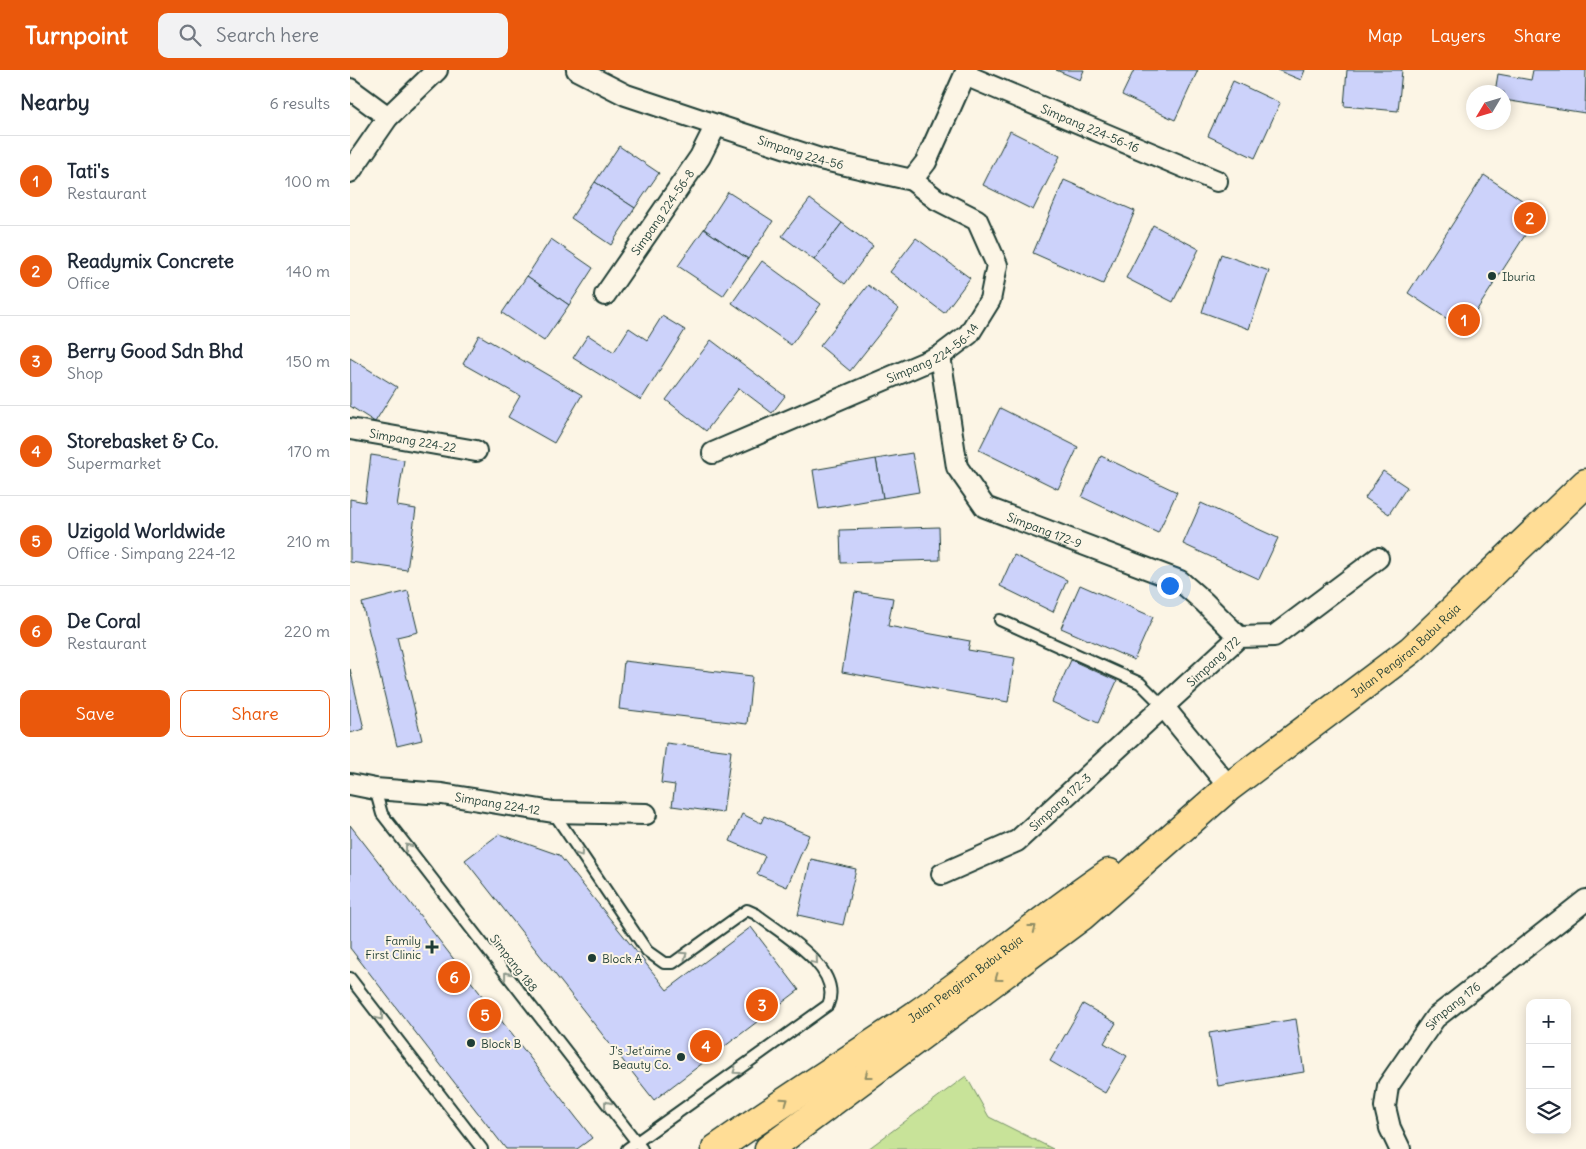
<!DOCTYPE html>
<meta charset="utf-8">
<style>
:root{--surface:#fff;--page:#f2f2f3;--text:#1f2937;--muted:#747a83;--line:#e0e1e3;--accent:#ea580c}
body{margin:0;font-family:Delius,sans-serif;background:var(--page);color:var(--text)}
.controls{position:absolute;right:15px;bottom:15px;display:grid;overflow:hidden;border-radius:10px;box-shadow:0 2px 12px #0003}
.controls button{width:45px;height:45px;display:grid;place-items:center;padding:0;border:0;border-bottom:1px solid var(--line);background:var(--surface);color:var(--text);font:25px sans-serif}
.compass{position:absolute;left:1116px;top:15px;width:45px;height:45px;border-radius:50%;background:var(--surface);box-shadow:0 2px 12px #0003;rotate:232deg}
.you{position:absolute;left:819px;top:515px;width:18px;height:18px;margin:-12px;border:4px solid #fff;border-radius:50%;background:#1a73e8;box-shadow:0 0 0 8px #1a73e833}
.badge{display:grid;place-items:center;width:32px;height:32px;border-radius:50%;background:var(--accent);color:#fff;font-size:16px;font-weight:700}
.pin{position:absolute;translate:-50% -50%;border:2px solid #fff;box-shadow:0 1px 5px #0006}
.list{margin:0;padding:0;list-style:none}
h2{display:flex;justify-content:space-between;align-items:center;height:65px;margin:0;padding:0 20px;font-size:21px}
h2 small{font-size:16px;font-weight:400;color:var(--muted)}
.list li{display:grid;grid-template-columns:32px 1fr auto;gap:15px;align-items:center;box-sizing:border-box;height:90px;padding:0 20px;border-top:1px solid var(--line)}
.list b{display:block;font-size:19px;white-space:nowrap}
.list p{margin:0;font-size:16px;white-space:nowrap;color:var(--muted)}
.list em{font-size:16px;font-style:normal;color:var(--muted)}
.actions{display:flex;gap:10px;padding:15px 20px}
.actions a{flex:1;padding:11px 0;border:1px solid var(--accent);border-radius:10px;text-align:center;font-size:18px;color:var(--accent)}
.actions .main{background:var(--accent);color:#fff}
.icon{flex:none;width:28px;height:28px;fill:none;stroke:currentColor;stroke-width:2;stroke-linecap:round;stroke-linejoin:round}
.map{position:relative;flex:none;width:1236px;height:1079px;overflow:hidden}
header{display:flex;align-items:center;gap:30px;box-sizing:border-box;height:70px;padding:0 25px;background:var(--accent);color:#fff}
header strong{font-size:24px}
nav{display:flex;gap:28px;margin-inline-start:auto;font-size:18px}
.search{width:350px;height:45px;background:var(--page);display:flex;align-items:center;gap:12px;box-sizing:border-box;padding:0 18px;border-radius:10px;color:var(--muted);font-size:19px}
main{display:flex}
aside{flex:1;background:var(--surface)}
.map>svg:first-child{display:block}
</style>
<header>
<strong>Turnpoint</strong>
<div class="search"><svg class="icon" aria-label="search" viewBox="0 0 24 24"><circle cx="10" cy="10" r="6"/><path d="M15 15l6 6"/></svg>Search here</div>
<nav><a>Map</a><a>Layers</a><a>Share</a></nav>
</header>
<main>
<aside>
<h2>Nearby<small>6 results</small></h2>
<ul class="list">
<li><span class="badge">1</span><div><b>Tati's</b><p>Restaurant</p></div><em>100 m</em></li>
<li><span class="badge">2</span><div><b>Readymix Concrete</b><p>Office</p></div><em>140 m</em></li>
<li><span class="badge">3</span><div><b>Berry Good Sdn Bhd</b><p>Shop</p></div><em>150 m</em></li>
<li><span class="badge">4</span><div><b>Storebasket &amp; Co.</b><p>Supermarket</p></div><em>170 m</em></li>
<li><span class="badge">5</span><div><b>Uzigold Worldwide</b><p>Office · Simpang 224-12</p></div><em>210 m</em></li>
<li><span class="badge">6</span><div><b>De Coral</b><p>Restaurant</p></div><em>220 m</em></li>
</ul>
<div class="actions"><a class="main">Save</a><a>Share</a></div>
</aside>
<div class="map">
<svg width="1236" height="1079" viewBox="0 0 1236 1079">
<rect width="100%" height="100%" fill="#fcf5e5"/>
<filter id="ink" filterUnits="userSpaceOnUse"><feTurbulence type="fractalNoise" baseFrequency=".02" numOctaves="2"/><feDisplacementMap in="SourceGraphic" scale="10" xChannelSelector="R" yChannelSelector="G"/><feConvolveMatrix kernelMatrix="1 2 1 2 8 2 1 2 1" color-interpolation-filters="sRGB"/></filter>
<g filter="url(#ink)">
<polygon fill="#c8e399" stroke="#749066" points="616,1006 639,1047 703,1079 518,1079"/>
<g fill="#ccd2fa" stroke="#1f3d34">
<polygon points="706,0 734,0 730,10"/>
<polygon points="784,0 848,0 825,50 772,25"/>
<polygon points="927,0 955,0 951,10"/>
<polygon points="997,0 1052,0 1048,41 994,36"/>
<polygon points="1183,0 1236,0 1235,43 1154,30 1154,22 1145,22 1148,4 1181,10"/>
<polygon points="883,11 930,33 905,88 858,66"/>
<polygon points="660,61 710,86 683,140 633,115"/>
<polygon points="269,76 309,103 285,138 245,112"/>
<polygon points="1134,105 1190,142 1114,260 1058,223"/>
<polygon points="714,110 785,141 753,214 683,183"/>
<polygon points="245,112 285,138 261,175 221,148"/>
<polygon points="378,122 423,151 398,189 354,159"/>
<polygon points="460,129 492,153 464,190 432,166"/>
<polygon points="492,153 523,176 495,214 464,190"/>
<polygon points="803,155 849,179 823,232 776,208"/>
<polygon points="354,159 398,189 373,226 328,196"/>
<polygon points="566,168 620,208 594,243 540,202"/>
<polygon points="201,169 243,198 219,235 177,206"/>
<polygon points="871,184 919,201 899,259 852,242"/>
<polygon points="412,191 471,234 441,275 382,233"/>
<polygon points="177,206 219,235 194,271 152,243"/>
<polygon points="518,215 549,239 500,301 470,276"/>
<polygon points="312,246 335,260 291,330 223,288 238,265 264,282 279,258 297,270"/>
<polygon points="129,265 232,325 204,373 158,347 170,326 113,294"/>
<polygon points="361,270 435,326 422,343 389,318 356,361 316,330"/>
<polygon points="0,288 47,317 25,352 0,336"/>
<polygon points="650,338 728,377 708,419 629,380"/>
<polygon points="562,383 569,422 533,428 526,389"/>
<polygon points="21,385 54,390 47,436 66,439 57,500 0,492 0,429 15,432"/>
<polygon points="751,386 827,422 808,463 732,427"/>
<polygon points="526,389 533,428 469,439 463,400"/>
<polygon points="1033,401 1057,417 1039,444 1015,428"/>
<polygon points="851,433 928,468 909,509 833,474"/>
<polygon points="589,457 590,490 491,493 490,460"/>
<polygon points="664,485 717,510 703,542 650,516"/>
<polygon points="730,515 803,547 784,590 711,558"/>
<polygon points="58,521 68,562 47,567 72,670 47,676 12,533"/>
<polygon points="505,522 543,528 538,556 620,571 618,580 665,588 658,632 492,602"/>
<polygon points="721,590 767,611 748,653 702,632"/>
<polygon points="274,591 402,606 397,654 269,639"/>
<polygon points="0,599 14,659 0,663"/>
<polygon points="316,673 381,681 373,743 322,736 325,715 311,713"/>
<polygon points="392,744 411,753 414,746 459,765 437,817 407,804 415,786 380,771"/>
<polygon points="0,755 242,1068 227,1079 156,1079 0,878"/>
<polygon points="149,764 209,785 317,920 401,857 449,920 304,1030 115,790"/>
<polygon points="461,789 506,799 493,855 448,845"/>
<polygon points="733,934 766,953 754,973 777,986 755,1023 700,991"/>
<polygon points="946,949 954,1002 868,1016 859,963"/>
</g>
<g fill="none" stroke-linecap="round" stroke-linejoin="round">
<g stroke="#1f3d34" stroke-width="14">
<g id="lane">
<polyline points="650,550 790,613 813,636"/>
<polyline points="25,719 32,744 292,1079"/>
<path d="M203,742L297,881L314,893H323L397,840L406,844C430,863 494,898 478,935L277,1079"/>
<polyline points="0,908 132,1079"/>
</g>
</g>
<g stroke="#1f3d34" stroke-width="24">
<g id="street">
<path id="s1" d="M227,0L276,25L366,55L470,89L562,110L576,92L617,0"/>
<path id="s2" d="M615,5L867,111"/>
<polyline points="0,19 38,47"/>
<polyline points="0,102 38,47 87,0"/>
<path id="s3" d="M255,225L350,87L366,55"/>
<path id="s4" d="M590,286L607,397L635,437L830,511L854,532L889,567"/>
<path id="s5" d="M0,359L126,381"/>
<path id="s6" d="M363,383L590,286L619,264L640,230L647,195L627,150L586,129L562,110"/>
<polyline points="813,636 879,717"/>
<path id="s7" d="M0,714L25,719L92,724L203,742L296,744"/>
<path id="s8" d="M592,804L667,771L889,567L924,566L1028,488"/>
<path id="s9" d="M1050,1079L1040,1058L1035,1037L1038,1016L1085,948L1236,830"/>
</g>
</g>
<g stroke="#1f3d34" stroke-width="31">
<g id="primary">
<path id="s10" d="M366,1079C431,1033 498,991 564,946C630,901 692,848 759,803"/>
<path id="s11" d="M419,1079L732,846L879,717L1061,580L1236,413"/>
</g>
</g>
<use href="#lane" stroke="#fcf5e5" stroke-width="10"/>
<use href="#street" stroke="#fcf5e5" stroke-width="20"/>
<use href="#primary" stroke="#ffdd96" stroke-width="28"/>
</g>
<defs><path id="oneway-chevron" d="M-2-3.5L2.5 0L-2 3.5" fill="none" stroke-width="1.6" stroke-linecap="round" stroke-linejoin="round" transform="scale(1.25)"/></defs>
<g stroke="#8e998c">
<use href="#oneway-chevron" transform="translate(58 777) rotate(-128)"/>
<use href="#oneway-chevron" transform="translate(230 783) rotate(56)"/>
<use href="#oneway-chevron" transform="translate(334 885) rotate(-35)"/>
<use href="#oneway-chevron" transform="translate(465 891) rotate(50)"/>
<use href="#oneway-chevron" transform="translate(157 905) rotate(-128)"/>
<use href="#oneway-chevron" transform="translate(30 947) rotate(52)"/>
<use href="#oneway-chevron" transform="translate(386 1001) rotate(144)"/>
<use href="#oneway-chevron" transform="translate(257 1034) rotate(-128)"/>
</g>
<g stroke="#8f8d65">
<use href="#oneway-chevron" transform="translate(683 858) rotate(-38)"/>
<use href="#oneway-chevron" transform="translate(648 908) rotate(144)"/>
<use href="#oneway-chevron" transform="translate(518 1005) rotate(143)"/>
<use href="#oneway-chevron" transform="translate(435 1031) rotate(-35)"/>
</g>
</g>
<g fill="#1f3d34" stroke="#fcf5e5" stroke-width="2">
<circle cx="1142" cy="206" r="5"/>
<path d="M79.5 869.5h5v5h5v5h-5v5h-5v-5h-5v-5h5z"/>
<circle cx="242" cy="888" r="5"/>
<circle cx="121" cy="973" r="5"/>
<circle cx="331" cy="987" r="5"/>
</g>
<g text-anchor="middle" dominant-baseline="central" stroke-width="4" stroke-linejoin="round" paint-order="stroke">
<g font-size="12" fill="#1f3d34" stroke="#fcf5e5">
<text stroke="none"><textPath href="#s2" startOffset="136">Simpang 224-56-16</textPath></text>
<text stroke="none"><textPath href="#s1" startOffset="239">Simpang 224-56</textPath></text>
<text stroke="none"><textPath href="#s3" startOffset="101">Simpang 224-56-8</textPath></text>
<text stroke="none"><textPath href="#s6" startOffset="242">Simpang 224-56-14</textPath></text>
<text stroke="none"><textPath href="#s5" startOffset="64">Simpang 224-22</textPath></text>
<text stroke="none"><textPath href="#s4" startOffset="225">Simpang 172-9</textPath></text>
<text stroke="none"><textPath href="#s11" startOffset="809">Jalan Pengiran Babu Raja</textPath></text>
<text stroke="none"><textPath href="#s8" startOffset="348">Simpang 172</textPath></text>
<text stroke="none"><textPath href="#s8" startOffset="140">Simpang 172-3</textPath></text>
<text stroke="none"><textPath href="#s7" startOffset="149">Simpang 224-12</textPath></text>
<text transform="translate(164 893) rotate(52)">Simpang 188</text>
<text stroke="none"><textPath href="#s10" startOffset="302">Jalan Pengiran Babu Raja</textPath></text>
<text stroke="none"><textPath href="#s9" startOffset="170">Simpang 176</textPath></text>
</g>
<g font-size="12" fill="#1f3d34" stroke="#fcf5e5" text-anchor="start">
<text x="1152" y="206">Iburia</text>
<text x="71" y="870" text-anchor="end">Family<tspan x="71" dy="14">First Clinic</tspan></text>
<text x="252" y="888">Block A</text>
<text x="131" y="973">Block B</text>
<text x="321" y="980" text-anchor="end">J's Jet'aime<tspan x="321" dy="14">Beauty Co.</tspan></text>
</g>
</g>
</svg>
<div class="controls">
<button>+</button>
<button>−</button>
<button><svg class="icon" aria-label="layers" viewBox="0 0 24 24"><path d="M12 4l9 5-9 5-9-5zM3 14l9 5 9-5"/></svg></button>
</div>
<svg class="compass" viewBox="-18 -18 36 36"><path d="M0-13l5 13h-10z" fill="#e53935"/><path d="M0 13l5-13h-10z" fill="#747a83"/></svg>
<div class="you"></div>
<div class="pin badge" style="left:1114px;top:250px">1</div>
<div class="pin badge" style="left:1180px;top:148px">2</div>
<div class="pin badge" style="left:412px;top:935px">3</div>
<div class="pin badge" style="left:356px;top:976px">4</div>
<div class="pin badge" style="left:135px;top:945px">5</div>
<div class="pin badge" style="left:104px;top:907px">6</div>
</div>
</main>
